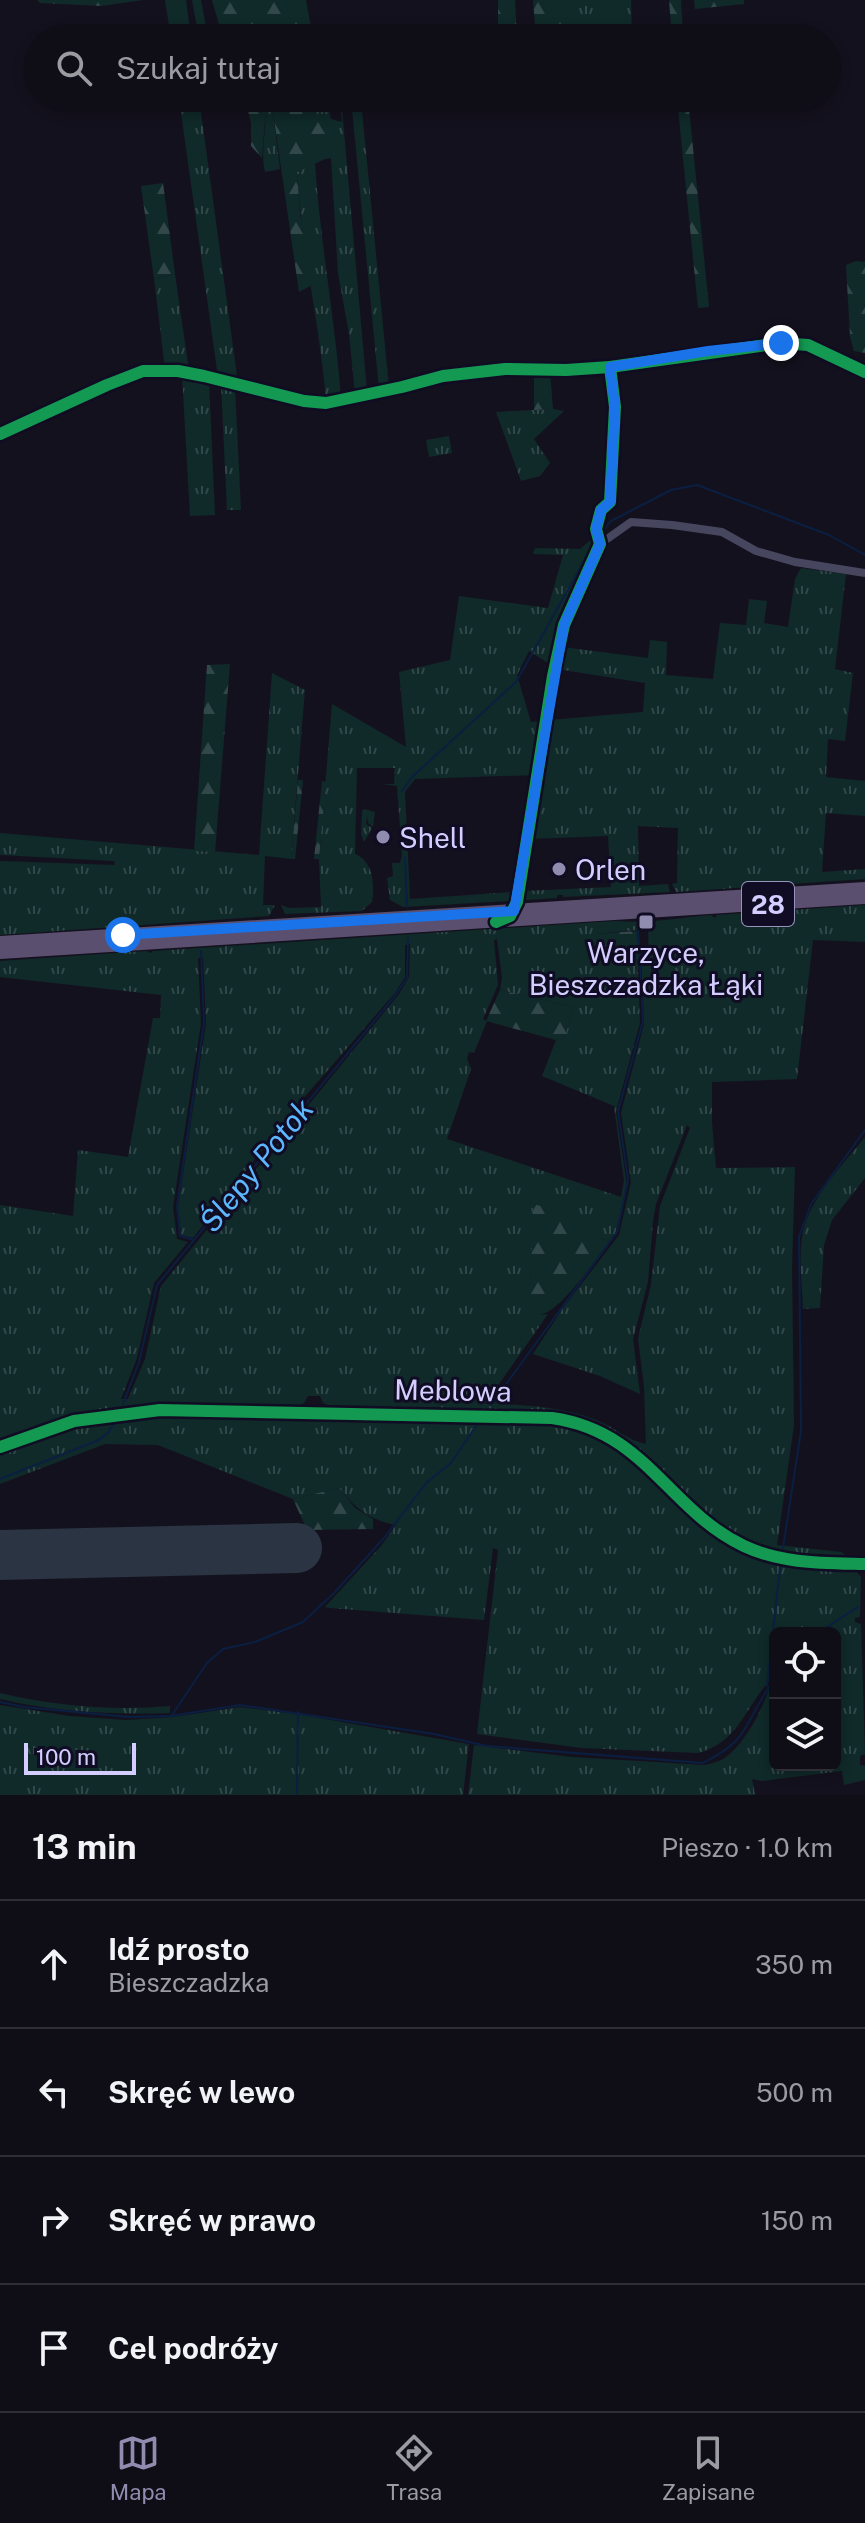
<!DOCTYPE html>
<html lang="pl">
<meta charset="utf-8">
<style>
:root{--surface:#0f0d16;--page:#18161f;--text:#f1f3f6;--muted:#9b9ca1;--line:#2f2d35;--accent:#908cb0}
body{margin:0;font-family:"Public Sans",sans-serif;background:var(--page);color:var(--text)}
.controls{position:absolute;right:24px;bottom:24px;display:grid;overflow:hidden;border-radius:12px;box-shadow:0 4px 12px #0003}
.controls button{width:72px;height:72px;display:grid;place-items:center;padding:0;border:0;border-bottom:2px solid var(--line);background:var(--surface);color:var(--text);font:40px sans-serif}
.scale{position:absolute;left:24px;bottom:20px;width:112px;box-sizing:border-box;padding-left:8px;border:4px solid #d3ceff;border-top:0;font-size:22px;line-height:28px;white-space:nowrap;color:#d3ceff;-webkit-text-stroke:6px #100c23;paint-order:stroke}
.stop{position:absolute;width:24px;height:24px;margin:-18px;border:6px solid #1a73e8;border-radius:50%;background:#fff}
.stop.end{background:#1a73e8;border-color:#fff;box-shadow:0 2px 8px #0008}
.list{margin:0;padding:0;list-style:none}
h2{display:flex;justify-content:space-between;align-items:center;height:104px;margin:0;padding:0 32px;font-size:34px}
h2 small{font-size:26px;font-weight:400;color:var(--muted)}
.list li{display:grid;grid-template-columns:52px 1fr auto;gap:24px;align-items:center;box-sizing:border-box;height:128px;padding:0 32px;border-top:2px solid var(--line)}
.list b{display:block;font-size:30px;white-space:nowrap}
.list p{margin:0;font-size:26px;white-space:nowrap;color:var(--muted)}
.list em{font-size:26px;font-style:normal;color:var(--muted)}
.icon{flex:none;width:44px;height:44px;fill:none;stroke:currentColor;stroke-width:2;stroke-linecap:round;stroke-linejoin:round}
.map{position:relative;flex:none;width:865px;height:1795px;overflow:hidden}
.search{position:absolute;background:var(--surface);box-shadow:0 4px 12px #0003;left:24px;right:24px;top:24px;height:88px;display:flex;align-items:center;gap:20px;box-sizing:border-box;padding:0 28px;border-radius:44px;color:var(--muted);font-size:30px}
.sheet{height:616px;background:var(--surface)}
nav{display:flex;justify-content:space-around;align-items:center;box-sizing:border-box;height:112px;border-top:2px solid var(--line);background:var(--surface);font-size:22px;color:var(--muted)}
nav a{display:grid;justify-items:center;gap:4px}
nav .on{color:var(--accent)}
.map>svg:first-child{display:block}
</style>
<div class="map">
<svg width="865" height="1795" viewBox="0 0 865 1795">
<defs>
<pattern id="grass-tufts" width="24" height="20" patternUnits="userSpaceOnUse" patternTransform="scale(2)"><rect width="24" height="20" fill="#102929"/><path d="M3 7l-1-3M5 7V3M7 7l1-3M15 17l-1-3M17 17v-4M19 17l1-3" fill="none" stroke="#324749"/></pattern>
<pattern id="forest-firs" width="22" height="20" patternUnits="userSpaceOnUse" patternTransform="scale(2)"><rect width="22" height="20" fill="#102929"/><path d="M5 1l3.5 6h-7zM16 11l3.5 6h-7z" fill="#324749"/></pattern>
</defs>
<rect width="100%" height="100%" fill="#14111e"/>
<g fill="url(#grass-tufts)" fill-rule="evenodd">
<polygon points="165,0 186,0 191,38 171,38"/>
<polygon points="571,0 631,0 632,38 571,38"/>
<polygon points="179,98 199,98 238,383 218,377"/>
<path d="M263,98H327L331,119L342,122L339,98H341L367,391L355,394L349,334L338,273L331,158H334L272,105L280,169L265,172C259,148 270,122 263,98Z"/>
<polygon points="351,98 360,98 362,111 389,387 379,389"/>
<path d="M315,163C320,242 335,319 341,398L326,401C320,324 301,249 297,172Z"/>
<polygon points="175,274 188,364 183,370 165,369 154,279"/>
<polygon points="182,375 209,381 215,515 190,516"/>
<polygon points="221,385 235,388 241,510 227,510"/>
<polygon points="553,409 564,411 534,439 550,463 540,476 521,481 496,412"/>
<polygon points="449,436 452,453 429,457 426,440"/>
<path d="M592,539L594,552L563,620L551,665L529,651L517,675L531,722L543,721L535,775L415,779L405,792L410,899L514,892L511,901L403,907L390,900L387,878L393,876L392,863H400L402,856L397,786L382,784H394L395,768H357L355,854C373,861 375,884 372,902L362,911L285,914L281,905L289,908L321,907L319,859L332,704L406,747L399,672L450,660L459,596L548,608L563,555L533,554L535,548L580,549Z"/>
<polygon points="801,568 846,574 835,669 853,673 845,741 828,739 826,777 865,781 865,816 826,813 822,872 865,869 865,879 676,892 672,884 677,883 678,828 638,826 639,886 668,884 670,892 563,897 563,895 557,895 557,898 526,900 524,891 611,887 608,836 529,839 542,775 549,720 643,712 645,683 557,669 562,647 648,658 650,640 667,642 666,675 713,679 720,623 746,625 749,599 767,601 764,623 788,627 795,579"/>
<polygon points="272,673 305,690 291,859 265,856 263,905 275,905 269,916 0,935 0,861 115,865 114,861 0,855 0,833 259,855"/>
<polygon points="364,809 375,812 373,827 368,823 367,816 366,824 372,828 364,842 361,834 362,811"/>
<path d="M865,905V942L813,940L797,1079L712,1082V1123L716,1168L795,1167L792,1267L794,1425L777,1545L841,1552L848,1557C812,1556 778,1555 745,1540C711,1523 688,1494 661,1468C630,1438 596,1420 554,1411L328,1405L323,1403L320,1396H308L304,1403L300,1405L161,1403L115,1407L47,1422L0,1439V1205L73,1216L78,1150L128,1157L153,1018H160L161,995L0,977V961L146,951L151,953L153,951L615,921C648,924 677,918 711,915L715,918L717,915ZM648,929L649,952L641,954L644,1024L621,1113L631,1182L619,1235L563,1308L533,1354L600,1376L640,1394L633,1339L648,1282L653,1221L656,1204L687,1125L690,1128L660,1206L651,1284L638,1339L644,1386L646,1444C628,1441 613,1426 596,1420C566,1408 535,1406 503,1404L504,1401L485,1404L548,1314L539,1315L527,1306L531,1274L595,1237L610,1241L615,1234L627,1186L616,1111L640,1023L638,970L640,959L627,937L623,936L607,950L602,949L595,934ZM497,939L502,977L500,990L573,1007L565,1037L556,1040L542,1076L614,1106L624,1181L621,1197L447,1139L471,1069L467,1059L469,1052L474,1053L487,1021L483,1019L498,985L494,940ZM410,944L409,977L399,994L161,1286L145,1359L128,1399H121L137,1358L154,1283L188,1242L177,1239L173,1207L201,1023L198,958H203L206,1023L178,1207L181,1235L193,1238L294,1109L395,993L405,977V945Z"/>
<path d="M865,1137V1178L832,1220L824,1245L820,1308L803,1309C802,1284 798,1256 803,1232C811,1196 843,1165 865,1137Z"/>
<path d="M185,1416L521,1422C565,1426 605,1435 639,1465C670,1493 694,1526 731,1547C773,1570 810,1566 856,1571L861,1577L860,1617L855,1618V1622L861,1624L865,1754L860,1756V1765L865,1766V1780L844,1785L842,1771L761,1781L752,1779L755,1795H468L474,1745L572,1757L705,1765C711,1763 718,1762 723,1759C743,1748 769,1700 771,1679C746,1706 738,1743 698,1753L582,1748L477,1734L498,1550L493,1548L484,1620L330,1608L325,1607L381,1546L396,1525C370,1520 356,1509 339,1488L293,1499L158,1445L105,1444L0,1484V1454C60,1430 119,1416 185,1416ZM775,1633H835V1765H775Z"/>
<path d="M0,1693C55,1706 113,1711 170,1706V1713C113,1715 56,1712 0,1699Z"/>
<polygon points="0,1705 69,1716 126,1720 173,1717 240,1707 296,1714 469,1744 463,1795 0,1795"/>
</g>
<g fill="url(#forest-firs)">
<polygon points="37,0 143,0 101,6 40,3"/>
<polygon points="192,0 201,0 208,38 199,38"/>
<polygon points="212,0 306,0 313,38 269,38 268,32 250,27 246,38 223,38"/>
<polygon points="498,0 515,0 517,38 498,38"/>
<polygon points="533,0 571,0 571,38 536,38"/>
<polygon points="669,0 681,0 683,38 672,38"/>
<polygon points="694,0 744,0 744,4 695,9"/>
<polygon points="245,98 263,98 266,107 262,158 251,146 251,123"/>
<polygon points="677,98 688,98 709,307 698,308"/>
<polygon points="286,104 331,123 334,158 325,159 297,172 300,214 312,285 299,292 272,105"/>
<polygon points="163,183 175,274 154,279 141,186"/>
<polygon points="856,261 865,262 865,353 854,351 850,337 846,265"/>
<polygon points="534,372 550,372 553,409 534,410"/>
<polygon points="230,664 215,852 194,851 207,665"/>
<polygon points="298,780 303,780 295,859 291,859"/>
<polygon points="322,781 326,782 319,859 314,859"/>
<polygon points="637,931 639,959 629,948 627,937 623,937 607,950 602,950 594,934"/>
<polygon points="500,990 573,1007 565,1037 556,1040 486,1021"/>
<path d="M533,1204L586,1218L595,1237L610,1241C595,1260 561,1312 539,1315L526,1306L531,1274Z"/>
<polygon points="339,1488 355,1508 373,1519 373,1529 307,1530 293,1499"/>
</g>
<g fill="none" stroke-linecap="round" stroke-linejoin="round">
<g stroke="#0a1f41" stroke-width="2">
<polyline points="600,535 611,521 671,490 697,485 829,535 865,555"/>
<polyline points="402,791 412,777 516,682 596,540"/>
<polyline points="405,857 407,907"/>
<polyline points="194,1240 180,1236 177,1206 204,1023 201,951"/>
<polyline points="123,1404 139,1362 157,1285 394,997 407,978 408,938"/>
<polyline points="491,1405 617,1232 628,1179 618,1111 643,1021 638,926"/>
<polyline points="0,1479 99,1440 108,1433 114,1423"/>
<polyline points="783,1548 801,1431 799,1237 811,1204 865,1130"/>
<polyline points="818,1633 858,1607"/>
<polyline points="767,1686 780,1568"/>
<path d="M0,1702L24,1707L129,1717L171,1716L240,1705L434,1734L487,1746L703,1763C718,1755 735,1746 744,1730C755,1713 762,1695 775,1679"/>
<polyline points="172,1715 207,1663 223,1649 255,1642 303,1622 334,1593 384,1538 426,1483 451,1463 478,1423"/>
<polyline points="297,1795 298,1712"/>
</g>
<polyline stroke="#2a3442" stroke-width="50" points="0,1555 297,1548"/>
<g stroke="#46465f" stroke-width="8">
<polyline points="0,434 107,385 143,371 178,371 204,376 304,401 326,403 402,387 443,376 505,369 566,370 610,367 781,343 808,345 865,372"/>
<polyline points="600,544 631,522 672,525 722,532 756,551 795,562 865,573"/>
<polyline points="513,912 564,625 600,544 596,529 601,510 610,502 615,407 610,367"/>
<path d="M0,1447L74,1421L160,1410L552,1418C646,1431 668,1510 744,1546C782,1564 824,1563 865,1564"/>
</g>
<g stroke="#5b4f70" stroke-width="12">
<polyline points="0,942 865,888"/>
<polyline points="0,953 865,898"/>
</g>
<g stroke="#100c23" stroke-width="17">
<g id="cycleway">
<polyline points="0,434 107,385 143,371 178,371 204,376 304,401 326,403 402,387 443,376 505,369 566,370 610,367 781,343 808,345 865,372"/>
<polyline points="496,922 510,916 517,902 553,676 564,625 600,544 596,529 601,510 610,502 615,407 610,367"/>
<path d="M0,1447L74,1421L160,1410L552,1418C646,1431 668,1510 744,1546C782,1564 824,1563 865,1564"/>
</g>
</g>
<use href="#cycleway" stroke="#139951" stroke-width="12"/>
</g>
<g fill="none" stroke-linecap="round" stroke-linejoin="round">
<polyline stroke="#1a73e8" stroke-width="10" points="123,935 514,911 564,625 600,544 596,529 601,510 610,502 615,407 610,367 708,351 781,343"/>
</g>
<g fill="#908cb0" stroke="#100c23" stroke-width="3">
<circle cx="383" cy="837" r="8"/>
<circle cx="559" cy="869" r="8"/>
<rect x="638" y="914" width="16" height="16" rx="4"/>
</g>
<g text-anchor="middle" dominant-baseline="central" stroke-width="6" stroke-linejoin="round" paint-order="stroke">
<rect fill="#100c23" stroke="#9894bd" stroke-width="2" x="742" y="882" width="52" height="44" rx="6"/>
<g font-size="26" font-weight="bold" fill="#d3ceff">
<text x="768" y="904">28</text>
</g>
<g font-size="28" fill="#d3ceff" stroke="#100c23" text-anchor="start">
<text x="399" y="837">Shell</text>
<text x="575" y="869">Orlen</text>
<text x="646" y="952" text-anchor="middle">Warzyce,<tspan x="646" dy="32">Bieszczadzka Łąki</tspan></text>
</g>
<g font-size="28" fill="#d3ceff" stroke="#100c23">
<text transform="translate(453 1390) rotate(1)">Meblowa</text>
</g>
<g font-size="30" font-style="italic" fill="#5cb7ff" stroke="#100c23">
<text transform="translate(256 1165) rotate(-51)">Ślepy Potok</text>
</g>
</g>
</svg>
<div class="controls">
<button><svg class="icon" aria-label="locate" viewBox="0 0 24 24"><circle cx="12" cy="12" r="6"/><path d="M12 2v4M12 18v4M2 12h4M18 12h4"/></svg></button>
<button><svg class="icon" aria-label="layers" viewBox="0 0 24 24"><path d="M12 4l9 5-9 5-9-5zM3 14l9 5 9-5"/></svg></button>
</div>
<div class="scale">100 m</div>
<div class="stop" style="left:123px;top:935px"></div>
<div class="stop end" style="left:781px;top:343px"></div>
<div class="search"><svg class="icon" aria-label="search" viewBox="0 0 24 24"><circle cx="10" cy="10" r="6"/><path d="M15 15l6 6"/></svg>Szukaj tutaj</div>
</div>
<section class="sheet">
<h2>13 min<small>Pieszo · 1.0 km</small></h2>
<ul class="list">
<li><svg class="icon" aria-label="ahead" viewBox="0 0 24 24"><path d="M12 20V5M6 11l6-6 6 6"/></svg><div><b>Idź prosto</b><p>Bieszczadzka</p></div><em>350 m</em></li>
<li><svg class="icon" aria-label="left" viewBox="0 0 24 24"><path d="M17 20v-9H6M10 6l-5 5 5 5"/></svg><div><b>Skręć w lewo</b></div><em>500 m</em></li>
<li><svg class="icon" aria-label="right" viewBox="0 0 24 24"><path d="M7 20v-9h11M14 6l5 5-5 5"/></svg><div><b>Skręć w prawo</b></div><em>150 m</em></li>
<li><svg class="icon" aria-label="arrive" viewBox="0 0 24 24"><path d="M6 21V4h12l-3 4 3 4H6"/></svg><div><b>Cel podróży</b></div></li>
</ul>
</section>
<nav>
<a class="on"><svg class="icon" aria-label="map" viewBox="0 0 24 24"><path d="M3 6l6-2 6 2 6-2v14l-6 2-6-2-6 2zM9 4v14M15 6v14"/></svg>Mapa</a>
<a><svg class="icon" aria-label="directions" viewBox="0 0 24 24"><path d="M12 3l9 9-9 9-9-9zM9 14v-3h6M13 9l2 2-2 2"/></svg>Trasa</a>
<a><svg class="icon" aria-label="saved" viewBox="0 0 24 24"><path d="M7 4h10v16l-5-4-5 4z"/></svg>Zapisane</a>
</nav>
